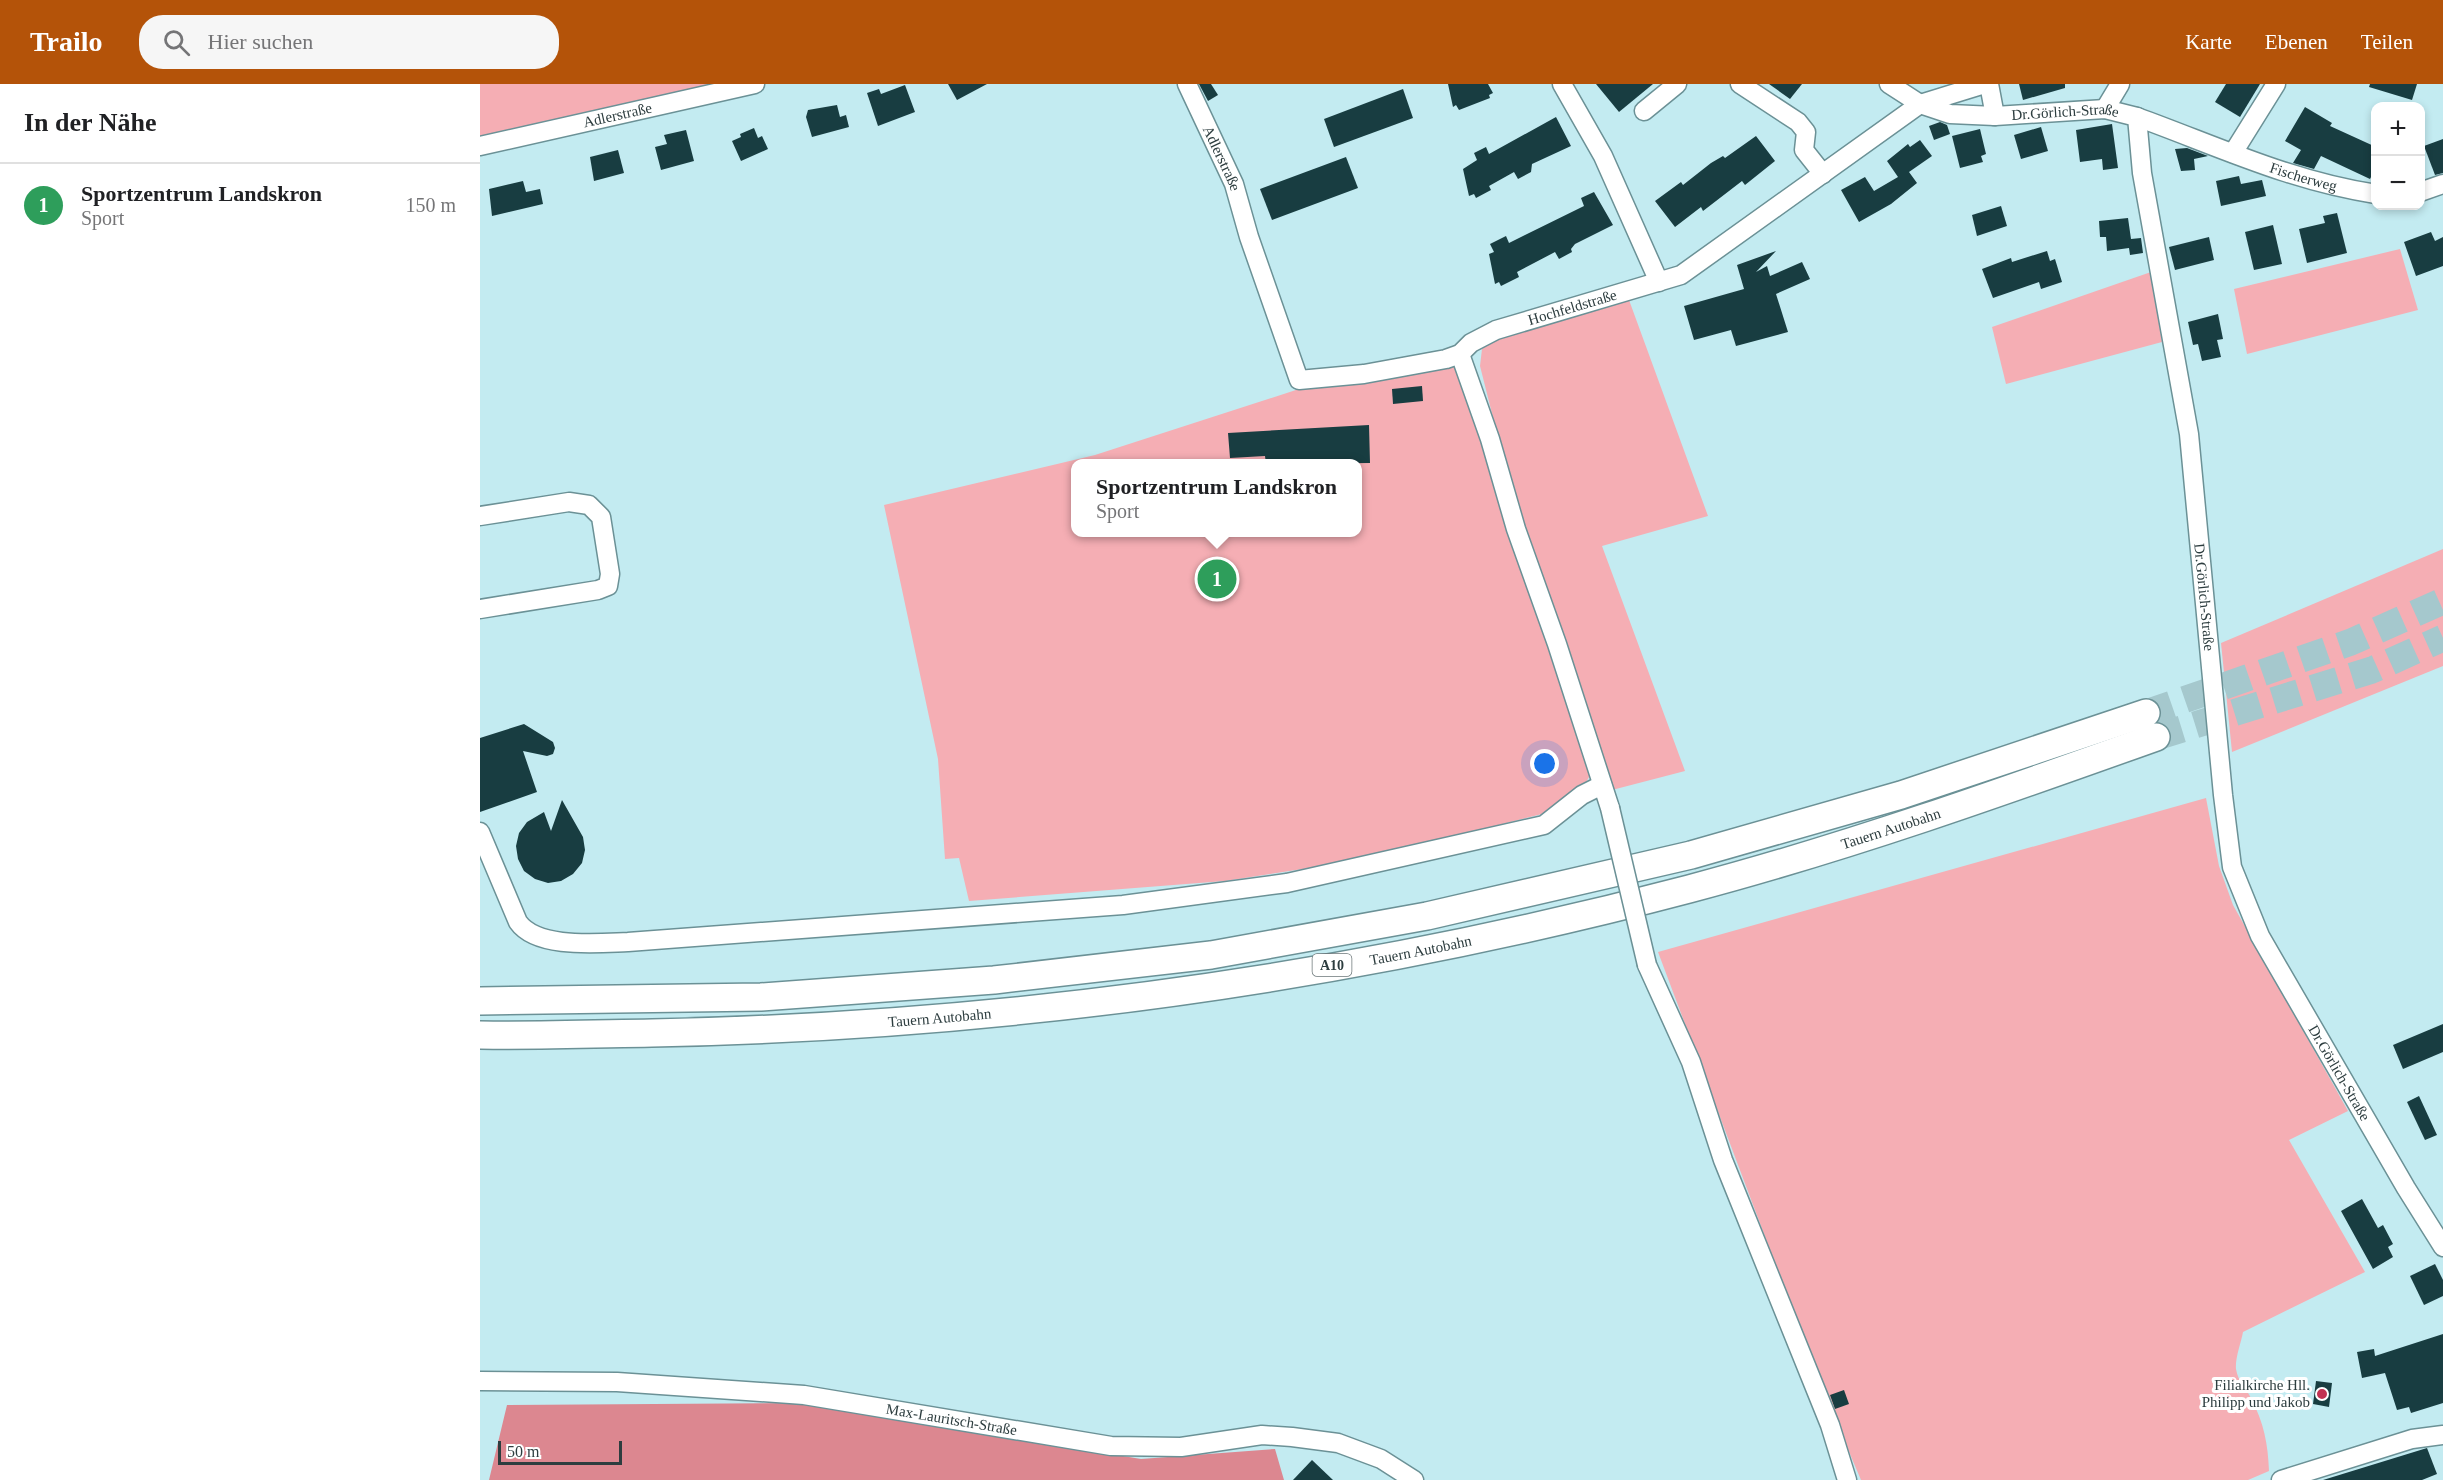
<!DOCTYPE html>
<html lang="de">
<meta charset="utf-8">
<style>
:root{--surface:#fff;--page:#f6f6f6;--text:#202124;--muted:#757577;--line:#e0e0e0;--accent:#b45309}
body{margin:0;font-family:"Times New Roman",serif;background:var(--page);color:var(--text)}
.controls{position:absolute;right:18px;top:18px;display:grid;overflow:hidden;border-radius:12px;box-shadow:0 3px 9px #0003}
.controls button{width:54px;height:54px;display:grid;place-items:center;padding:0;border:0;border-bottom:2px solid var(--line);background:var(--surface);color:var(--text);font:30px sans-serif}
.scale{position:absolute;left:18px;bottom:15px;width:124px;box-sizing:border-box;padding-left:6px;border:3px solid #2d3d3f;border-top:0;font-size:16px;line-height:21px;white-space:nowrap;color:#2d3d3f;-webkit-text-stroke:4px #fff;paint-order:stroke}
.you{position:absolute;left:1065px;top:680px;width:21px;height:21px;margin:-15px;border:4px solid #fff;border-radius:50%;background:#1a73e8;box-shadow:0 0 0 9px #1a73e833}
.badge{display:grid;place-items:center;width:39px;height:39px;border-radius:50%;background:var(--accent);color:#fff;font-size:20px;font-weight:700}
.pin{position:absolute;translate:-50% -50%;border:3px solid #fff;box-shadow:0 2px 6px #0006}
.popup{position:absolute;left:591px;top:375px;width:291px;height:78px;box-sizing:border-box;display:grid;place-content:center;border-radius:12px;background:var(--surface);filter:drop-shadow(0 2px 4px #0005);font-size:20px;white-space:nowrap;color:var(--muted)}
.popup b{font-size:22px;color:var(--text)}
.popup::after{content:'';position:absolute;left:50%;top:100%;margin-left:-12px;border:12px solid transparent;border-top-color:var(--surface)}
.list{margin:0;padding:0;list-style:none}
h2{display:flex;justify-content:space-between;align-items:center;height:78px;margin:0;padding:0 24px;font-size:26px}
h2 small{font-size:20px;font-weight:400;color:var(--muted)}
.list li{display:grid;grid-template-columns:39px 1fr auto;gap:18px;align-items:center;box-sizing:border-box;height:84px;padding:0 24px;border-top:2px solid var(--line)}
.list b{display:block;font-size:22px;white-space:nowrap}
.list p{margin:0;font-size:20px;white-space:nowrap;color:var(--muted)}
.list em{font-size:20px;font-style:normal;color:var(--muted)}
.icon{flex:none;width:33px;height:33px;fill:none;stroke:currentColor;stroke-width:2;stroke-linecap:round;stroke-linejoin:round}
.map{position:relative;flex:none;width:1963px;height:1396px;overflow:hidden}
header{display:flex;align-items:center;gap:36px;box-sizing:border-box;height:84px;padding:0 30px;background:var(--accent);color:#fff}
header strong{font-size:28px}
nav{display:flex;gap:33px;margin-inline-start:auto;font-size:21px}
.search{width:420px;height:54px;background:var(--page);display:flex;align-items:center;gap:15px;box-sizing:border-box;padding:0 21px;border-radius:24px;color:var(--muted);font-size:22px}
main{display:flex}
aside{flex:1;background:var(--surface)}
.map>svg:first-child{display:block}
</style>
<header>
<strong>Trailo</strong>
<div class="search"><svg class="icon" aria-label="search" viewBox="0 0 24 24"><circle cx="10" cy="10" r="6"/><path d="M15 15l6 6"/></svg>Hier suchen</div>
<nav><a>Karte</a><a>Ebenen</a><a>Teilen</a></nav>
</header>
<main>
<aside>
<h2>In der Nähe<small></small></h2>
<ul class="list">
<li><span class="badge" style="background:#2e9e5b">1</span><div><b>Sportzentrum Landskron</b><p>Sport</p></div><em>150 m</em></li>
</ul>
</aside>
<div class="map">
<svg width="1963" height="1396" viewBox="0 0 1963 1396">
<rect width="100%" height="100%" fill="#c3ebf1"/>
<g fill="#f5aeb4" fill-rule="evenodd">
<polygon points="0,0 247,0 0,53"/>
<polygon points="1920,165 1938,226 1767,270 1754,205"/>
<polygon points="1671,188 1682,258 1526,300 1512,243"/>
<polygon points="1149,216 1228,432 1122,462 1205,687 1132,706 1043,452 1000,282 1002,265 1015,255"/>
<path d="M983,278L1113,686L1100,709L1070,728L881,776L745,797L489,817L479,774L465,775L458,675L404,421L615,371L819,305ZM596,380H878V448H596Z"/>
<polygon points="1963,465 1963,582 1752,668 1741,559"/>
<path d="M1726,714L1739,782L1753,821L1868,1027L1809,1056L1885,1188L1763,1248C1761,1259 1755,1274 1756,1285C1758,1298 1766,1304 1771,1314C1784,1339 1788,1360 1789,1387L1768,1396H1381L1340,1299L1178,868Z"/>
</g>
<polygon fill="#dc8790" points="325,1319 661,1375 795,1365 804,1396 9,1396 27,1321"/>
<g fill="#183d41">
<polygon points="468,0 507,0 477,16"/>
<polygon points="719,0 731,0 738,11 728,17"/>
<polygon points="968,0 1008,0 1013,9 1009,11 1010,14 979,26 976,21 973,23"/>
<polygon points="1116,0 1173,0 1139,28"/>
<polygon points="1289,0 1322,0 1310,15"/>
<polygon points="1539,0 1585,0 1585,4 1543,16"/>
<polygon points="1746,0 1780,0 1760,33 1735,18"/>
<polygon points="1890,0 1937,0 1932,16 1889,3"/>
<polygon points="425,1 435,28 398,42 387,9 399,5 401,10"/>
<polygon points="923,5 933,34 854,63 844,35"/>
<polygon points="357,21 360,33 366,31 369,43 332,53 326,33 328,26"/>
<polygon points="1825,23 1852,39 1850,42 1896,63 1896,83 1890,95 1841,72 1834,85 1813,79 1821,66 1805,57"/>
<polygon points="1076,33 1091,62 1052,80 1051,88 1038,95 1034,88 1009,102 1011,106 996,114 994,110 989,112 983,85 997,76 994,69 1006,63 1009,70"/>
<polygon points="1460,38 1467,41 1470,50 1454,56 1449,42"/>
<polygon points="1632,40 1638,84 1623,86 1622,75 1600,78 1596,46"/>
<polygon points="1561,43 1568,67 1541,75 1534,51"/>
<polygon points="274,44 278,54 282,52 288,65 261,77 252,57 261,53 260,50"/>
<polygon points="1500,45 1506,70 1501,72 1503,78 1480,84 1472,52"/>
<polygon points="206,46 214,77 181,86 175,63 187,60 184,51"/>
<polygon points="1276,52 1295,77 1265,101 1262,97 1223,127 1221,123 1195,143 1175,117 1201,98 1203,101 1231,79 1243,72 1245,74"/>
<polygon points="1963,55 1963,89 1955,91 1944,62"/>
<polygon points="1440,56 1452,72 1429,88 1437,99 1411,120 1379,138 1361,106 1385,93 1394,107 1418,93 1407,77 1428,60 1430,63"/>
<polygon points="1707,64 1728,72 1714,75 1715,86 1701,87 1695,65"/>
<polygon points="138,66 144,89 114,97 110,73"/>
<polygon points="866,73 878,104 792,136 780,105"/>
<polygon points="1759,92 1761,100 1782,96 1786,112 1741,122 1736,97"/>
<polygon points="43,97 46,108 60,105 63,120 12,132 9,105"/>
<polygon points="1114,108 1133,141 1095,160 1091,165 1092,168 1079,175 1075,168 1037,188 1039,193 1021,202 1019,198 1015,200 1009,170 1014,168 1010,160 1026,152 1029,159 1104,122 1101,114"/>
<polygon points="1521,122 1527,142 1497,152 1492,131"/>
<polygon points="1857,129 1867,169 1827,179 1819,145 1845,139 1843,132"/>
<polygon points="1648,134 1651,155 1661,154 1663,169 1650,171 1649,164 1627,167 1626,153 1620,153 1619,137"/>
<polygon points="1793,141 1802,180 1774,186 1765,148"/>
<polygon points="1951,148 1955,157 1963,153 1963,182 1936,192 1924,158"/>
<polygon points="1729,153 1734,176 1695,186 1689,163"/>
<polygon points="1296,167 1276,188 1287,182 1290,192 1322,178 1330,195 1296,210 1308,248 1256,262 1251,246 1214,256 1204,222 1264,205 1257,181"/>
<polygon points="1567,167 1570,177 1575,175 1582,198 1561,205 1559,198 1513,214 1502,185 1531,174 1532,178"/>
<polygon points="1738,230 1743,255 1737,256 1741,273 1722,277 1718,260 1713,261 1708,238"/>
<polygon points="942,302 943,317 913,320 912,305"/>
<polygon points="889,341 890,379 786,380 785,372 750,374 748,349"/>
<polygon points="44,640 73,658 75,664 73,670 67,672 43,667 57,708 0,728 0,654"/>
<polygon points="82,716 103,753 105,766 102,779 93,790 81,797 68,799 55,795 44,787 38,775 36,762 39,749 47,738 64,728 71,747"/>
<polygon points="1963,940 1963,968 1923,985 1913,961"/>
<polygon points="1939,1012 1957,1051 1945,1056 1927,1018"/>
<polygon points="1882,1115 1898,1144 1903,1141 1913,1160 1908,1163 1913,1173 1893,1185 1861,1127"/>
<polygon points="1955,1180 1963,1196 1963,1212 1944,1221 1930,1192"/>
<polygon points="1963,1250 1963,1319 1931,1329 1929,1323 1917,1326 1905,1289 1882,1294 1877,1268 1894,1265 1895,1272"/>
<polygon points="1836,1297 1852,1299 1849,1323 1833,1320"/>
<polygon points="1364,1306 1369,1320 1355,1325 1350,1311"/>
<polygon points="1947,1364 1957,1390 1942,1396 1843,1396"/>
<polygon points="832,1376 853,1396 813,1396"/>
</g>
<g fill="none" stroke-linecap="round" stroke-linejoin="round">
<g stroke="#a5c8cd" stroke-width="27" stroke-dasharray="27 14" stroke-linecap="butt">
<polyline points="1666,629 1871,558 1963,517"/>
<polyline points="1676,653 1892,586 1963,554"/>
</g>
<g stroke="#6b9196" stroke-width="21">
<g id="minor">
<path id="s1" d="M707,0L754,100L769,153L819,296L884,290L966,275L980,270L991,259L1016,246L1201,191L1440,20L1505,0"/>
<polyline points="1082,0 1123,72 1179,198"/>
<polyline points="1260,0 1318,38 1326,48 1324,66 1343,90"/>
<path id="s2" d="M1409,0L1440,20L1470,30L1515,32L1625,25L1657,33L1662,89L1709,350L1743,711L1752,783L1780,852L1926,1104L1963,1163"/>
<polyline points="1509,0 1515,32"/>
<polyline points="1625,25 1640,0"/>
<polyline points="1164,27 1197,0"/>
<path id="s3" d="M1657,33C1737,62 1810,97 1896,110"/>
<path id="s4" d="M0,62L275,0"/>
<polyline points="1753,69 1796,0"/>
<polyline points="1940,108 1963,100"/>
<polyline points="980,270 1010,355 1036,445 1077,560 1130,724"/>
<polyline points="0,432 89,418 109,421 121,433 130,490 128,502 118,506 0,525"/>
<path d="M0,748L38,838C57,865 117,859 148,858L643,821L807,799L1064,741L1102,711L1122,701"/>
<polyline points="1167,881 1211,978 1243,1076 1350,1341 1367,1396"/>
<path id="s5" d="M0,1297L137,1298L324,1311L631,1362L701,1363L782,1351L812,1353L858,1359L901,1375L934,1396"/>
<polyline points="1801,1396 1932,1355 1963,1351"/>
</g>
</g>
<g stroke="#6b9196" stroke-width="30">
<g id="highway">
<polyline points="0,917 281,913 514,896 731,871 947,832 1211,771 1421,711 1666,629"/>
<path id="s6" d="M0,951C57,952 115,950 172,949C521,942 872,894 1209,805C1368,763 1522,708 1676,653"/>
</g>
</g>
<use href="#minor" stroke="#fff" stroke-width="18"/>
<use href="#highway" stroke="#fff" stroke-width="27"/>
<g stroke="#6b9196" stroke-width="21" stroke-linecap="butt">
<polyline id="minor-bridge" points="1130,724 1167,881"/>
</g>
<use href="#minor-bridge" stroke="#fff" stroke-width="18"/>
</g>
<circle fill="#c13151" stroke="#fff" stroke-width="2" cx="1842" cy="1310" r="6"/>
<g text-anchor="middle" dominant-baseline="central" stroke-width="6" stroke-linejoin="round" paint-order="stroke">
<rect fill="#fff" stroke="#6c7779" stroke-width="1.5" x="832.5" y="870" width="39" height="22" rx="4.5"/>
<g font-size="14" font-weight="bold" fill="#2d3d3f">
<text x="852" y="881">A10</text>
</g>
<g font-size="15" fill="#2d3d3f" stroke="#fff">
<text stroke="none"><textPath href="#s4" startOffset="141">Adlerstraße</textPath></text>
<text stroke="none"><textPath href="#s2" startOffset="184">Dr.Görlich-Straße</textPath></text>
<text stroke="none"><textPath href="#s1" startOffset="82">Adlerstraße</textPath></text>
<text stroke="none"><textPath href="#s3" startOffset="177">Fischerweg</textPath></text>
<text stroke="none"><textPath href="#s1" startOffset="604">Hochfeldstraße</textPath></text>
<text stroke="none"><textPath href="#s2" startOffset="742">Dr.Görlich-Straße</textPath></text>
<text stroke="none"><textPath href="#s6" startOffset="1432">Tauern Autobahn</textPath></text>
<text stroke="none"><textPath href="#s6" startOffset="946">Tauern Autobahn</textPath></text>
<text stroke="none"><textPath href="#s6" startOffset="460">Tauern Autobahn</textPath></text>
<text stroke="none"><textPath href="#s2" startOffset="1246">Dr.Görlich-Straße</textPath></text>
<text stroke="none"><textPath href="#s5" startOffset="474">Max-Lauritsch-Straße</textPath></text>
</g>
<g font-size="15" fill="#2d3d3f" stroke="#fff" text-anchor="end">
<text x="1830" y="1301">Filialkirche Hll.<tspan x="1830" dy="17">Philipp und Jakob</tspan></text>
</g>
</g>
</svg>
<div class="controls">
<button>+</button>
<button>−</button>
</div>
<div class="scale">50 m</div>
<div class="you"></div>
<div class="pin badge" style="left:737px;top:495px;background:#2e9e5b">1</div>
<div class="popup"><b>Sportzentrum Landskron</b>Sport</div>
</div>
</main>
